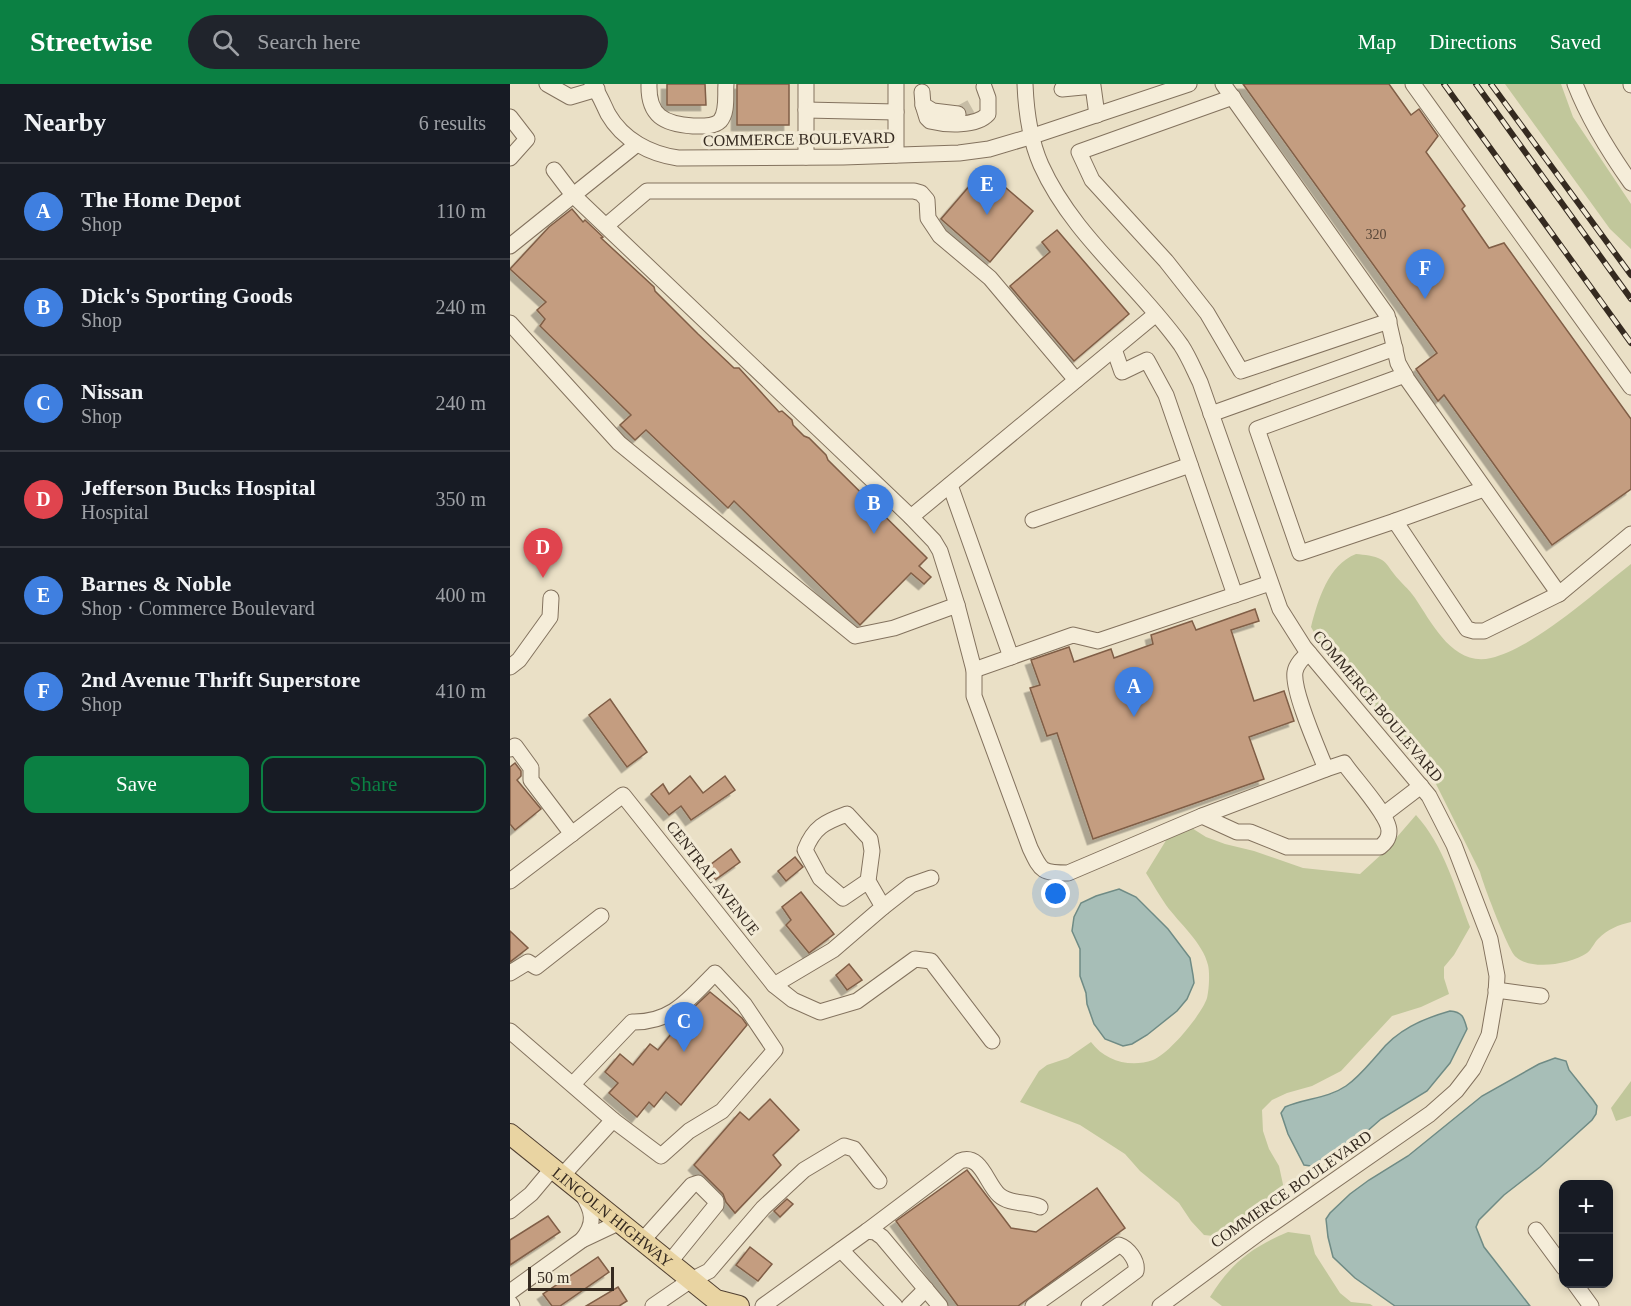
<!DOCTYPE html>
<meta charset="utf-8">
<style>
:root{--surface:#171b24;--page:#20242c;--text:#f1f3f6;--muted:#9ea1a6;--line:#363941;--accent:#0b8043}
body{margin:0;font-family:Georgia,serif;background:var(--page);color:var(--text)}
.controls{position:absolute;right:18px;bottom:18px;display:grid;overflow:hidden;border-radius:12px;box-shadow:0 3px 9px #0003}
.controls button{width:54px;height:54px;display:grid;place-items:center;padding:0;border:0;border-bottom:2px solid var(--line);background:var(--surface);color:var(--text);font:30px sans-serif}
.scale{position:absolute;left:18px;bottom:15px;width:86px;box-sizing:border-box;padding-left:6px;border:3px solid #352a20;border-top:0;font-size:16px;line-height:21px;white-space:nowrap;color:#352a20;-webkit-text-stroke:4px #f2ead5;paint-order:stroke}
.you{position:absolute;left:546px;top:810px;width:21px;height:21px;margin:-15px;border:4px solid #fff;border-radius:50%;background:#1a73e8;box-shadow:0 0 0 9px #1a73e833}
.badge{display:grid;place-items:center;width:39px;height:39px;border-radius:50%;background:var(--accent);color:#fff;font-size:20px;font-weight:700}
.pin{position:absolute;translate:-50% -50px;filter:drop-shadow(0 2px 3px #0008)}
.pin::after{content:'';position:absolute;top:32px;width:21px;height:18px;background:inherit;clip-path:polygon(0 0,100% 0,50% 100%)}
.list{margin:0;padding:0;list-style:none}
h2{display:flex;justify-content:space-between;align-items:center;height:78px;margin:0;padding:0 24px;font-size:26px}
h2 small{font-size:20px;font-weight:400;color:var(--muted)}
.list li{display:grid;grid-template-columns:39px 1fr auto;gap:18px;align-items:center;box-sizing:border-box;height:96px;padding:0 24px;border-top:2px solid var(--line)}
.list b{display:block;font-size:22px;white-space:nowrap}
.list p{margin:0;font-size:20px;white-space:nowrap;color:var(--muted)}
.list em{font-size:20px;font-style:normal;color:var(--muted)}
.actions{display:flex;gap:12px;padding:18px 24px}
.actions a{flex:1;padding:14px 0;border:2px solid var(--accent);border-radius:12px;text-align:center;font-size:21px;color:var(--accent)}
.actions .main{background:var(--accent);color:#fff}
.icon{flex:none;width:33px;height:33px;fill:none;stroke:currentColor;stroke-width:2;stroke-linecap:round;stroke-linejoin:round}
.map{position:relative;flex:none;width:1121px;height:1222px;overflow:hidden}
header{display:flex;align-items:center;gap:36px;box-sizing:border-box;height:84px;padding:0 30px;background:var(--accent);color:#fff}
header strong{font-size:28px}
nav{display:flex;gap:33px;margin-inline-start:auto;font-size:21px}
.search{width:420px;height:54px;background:var(--page);display:flex;align-items:center;gap:15px;box-sizing:border-box;padding:0 21px;border-radius:33px;color:var(--muted);font-size:22px}
main{display:flex}
aside{flex:1;background:var(--surface)}
.map>svg:first-child{display:block}
</style>
<header>
<strong>Streetwise</strong>
<div class="search"><svg class="icon" aria-label="search" viewBox="0 0 24 24"><circle cx="10" cy="10" r="6"/><path d="M15 15l6 6"/></svg>Search here</div>
<nav><a>Map</a><a>Directions</a><a>Saved</a></nav>
</header>
<main>
<aside>
<h2>Nearby<small>6 results</small></h2>
<ul class="list">
<li><span class="badge" style="background:#3f7fe0">A</span><div><b>The Home Depot</b><p>Shop</p></div><em>110 m</em></li>
<li><span class="badge" style="background:#3f7fe0">B</span><div><b>Dick's Sporting Goods</b><p>Shop</p></div><em>240 m</em></li>
<li><span class="badge" style="background:#3f7fe0">C</span><div><b>Nissan</b><p>Shop</p></div><em>240 m</em></li>
<li><span class="badge" style="background:#e0444e">D</span><div><b>Jefferson Bucks Hospital</b><p>Hospital</p></div><em>350 m</em></li>
<li><span class="badge" style="background:#3f7fe0">E</span><div><b>Barnes &amp; Noble</b><p>Shop · Commerce Boulevard</p></div><em>400 m</em></li>
<li><span class="badge" style="background:#3f7fe0">F</span><div><b>2nd Avenue Thrift Superstore</b><p>Shop</p></div><em>410 m</em></li>
</ul>
<div class="actions"><a class="main">Save</a><a>Share</a></div>
</aside>
<div class="map">
<svg width="1121" height="1222" viewBox="0 0 1121 1222">
<defs>
<filter id="shadow"><feDropShadow dx="-5.5" dy="5.5" stdDeviation="0" flood-color="#0004"/></filter>
</defs>
<rect width="100%" height="100%" fill="#eae0c6"/>
<g fill="#c1c79b">
<polygon points="995,0 1051,0 1063,33 1121,120 1121,165 1100,145"/>
<path d="M846,470C855,471 863,471 872,476C877,479 880,485 884,490C890,498 899,505 905,514C922,539 943,583 981,574C1024,564 1085,508 1121,480V838C1108,841 1098,845 1088,855C1084,859 1082,865 1077,869C1060,880 1022,887 1006,873C999,868 973,800 970,788L926,700L816,569L801,543C808,516 818,481 846,470Z"/>
<path d="M906,731C934,762 945,804 960,843L944,871L934,883V894L939,910L911,923L882,932L831,987L802,1002L777,1009L762,1016L752,1026L753,1047L759,1065L769,1082L774,1105L768,1117L746,1137L713,1153L694,1151L681,1137L669,1119L630,1087L615,1070L570,1041L510,1018L529,987L537,981L558,974L581,958C595,977 620,984 643,976C659,970 692,930 697,914C699,906 700,889 698,881C693,859 669,839 656,821C649,811 643,800 636,789L663,745L677,741L696,753L715,760L744,767L793,784L850,790L874,768Z"/>
<polygon points="1121,997 1121,1032 1106,1037 1101,1024"/>
<path d="M778,1148L800,1151L805,1170L830,1209L841,1218L860,1220L863,1222H712L700,1213C720,1180 742,1163 778,1148Z"/>
</g>
<g fill="#a7beb7" stroke="#6f8b85" stroke-width="1.5">
<polygon points="609,805 626,813 658,845 680,874 683,891 684,899 677,915 667,927 637,951 622,960 613,962 595,955 584,940 577,920 576,909 570,892 570,865 562,847 564,833 571,819 586,812"/>
<path d="M940,927C953,928 954,934 957,945L940,979L917,1007L871,1035L839,1063L801,1082L794,1081L778,1050L771,1029L775,1023C795,1014 817,1015 836,1002C849,993 859,980 869,969C887,946 912,935 940,927Z"/>
<polygon points="1045,974 1056,977 1059,986 1083,1016 1087,1022 1086,1030 1082,1036 1030,1083 994,1111 969,1136 966,1143 974,1163 1020,1222 885,1222 845,1194 823,1173 818,1153 816,1135 820,1129 840,1110 859,1096 898,1072 972,1012 1029,980"/>
</g>
<g fill="#c49d80" stroke="#805e46" stroke-width="1.5" filter="url(#shadow)">
<polygon points="157,0 195,0 196,21 157,21"/>
<rect x="227" y="0" width="52" height="41"/>
<polygon points="733,0 879,0 901,31 909,25 928,52 916,68 955,122 952,125 979,164 994,159 1121,335 1121,405 1042,461 934,311 928,317 906,285 927,269"/>
<polygon points="474,85 523,127 480,178 431,135"/>
<polygon points="62,125 73,138 75,136 93,153 91,154 144,203 145,207 188,250 224,284 229,284 269,328 272,327 282,336 283,341 294,352 299,354 316,371 318,376 417,474 409,482 421,493 414,500 401,489 350,541 224,417 218,424 136,346 125,356 110,341 121,331 30,242 35,235 27,226 36,218 0,185 39,143"/>
<polygon points="547,146 619,230 564,277 500,202 540,168 532,158"/>
<polygon points="745,525 749,537 721,546 744,617 774,607 784,637 739,653 754,695 583,755 547,649 537,652 520,604 530,601 521,576 559,563 564,578 601,565 604,574 643,560 641,551 682,537 686,546"/>
<polygon points="100,615 137,668 117,683 79,631"/>
<polygon points="5,679 11,687 11,692 7,696 31,725 5,746 0,740 0,683"/>
<polygon points="180,692 193,709 215,692 225,706 181,736 171,722 159,731 141,710 153,700 159,710"/>
<polygon points="221,765 230,778 205,796 196,784"/>
<polygon points="285,773 293,783 276,797 268,787"/>
<polygon points="291,808 324,850 299,869 276,841 281,836 272,823"/>
<polygon points="0,847 18,864 0,878"/>
<polygon points="339,880 352,896 337,906 326,891"/>
<polygon points="200,908 232,934 237,941 171,1021 156,1008 144,1023 139,1018 127,1033 99,1009 108,999 95,988 110,970 123,981 140,960 148,966 181,926"/>
<polygon points="260,1015 289,1046 263,1071 271,1081 225,1129 216,1118 213,1110 184,1081 230,1028 239,1036"/>
<polygon points="457,1086 501,1144 526,1148 587,1104 615,1144 508,1222 448,1222 386,1137"/>
<polygon points="277,1115 283,1120 270,1133 264,1127"/>
<polygon points="38,1132 50,1148 0,1181 0,1156"/>
<polygon points="240,1163 262,1180 248,1197 226,1181"/>
<polygon points="88,1173 99,1188 50,1222 42,1222 33,1210"/>
<polygon points="108,1203 117,1217 109,1222 76,1222"/>
</g>
<g fill="none" stroke-linecap="round" stroke-linejoin="round">
<polyline stroke="#c6bca5" stroke-width="15" stroke-dasharray="15 8" stroke-linecap="butt" points="448,30 466,20"/>
<g stroke="#83725e" stroke-width="17">
<g id="minor">
<polyline points="37,0 60,13 87,5"/>
<path d="M82,0C89,9 93,20 98,30C113,56 140,70 168,74L333,73L449,69L479,65L523,52L679,0"/>
<path d="M139,0C138,32 154,40 183,42C191,42 204,43 210,37C218,28 215,11 216,0"/>
<polyline points="296,0 296,73"/>
<polyline points="386,0 386,71"/>
<path d="M515,0C516,26 520,56 531,81C563,152 627,199 671,261C679,273 684,286 690,298L770,525L794,563L919,712L944,761L980,855L987,892L986,910L979,951L963,985L946,1007L920,1030L749,1149L650,1222"/>
<polyline points="713,0 877,231 888,279 897,295 1049,510 1121,450"/>
<polyline points="903,0 1121,303"/>
<path d="M1065,0C1079,36 1099,68 1121,99"/>
<polyline points="1121,0 1121,1"/>
<polyline points="552,5 583,2 587,31"/>
<polyline points="412,8 413,21 423,27 448,30"/>
<polyline points="723,13 569,68 582,96 656,177 697,229 731,287 879,237"/>
<path d="M413,21L417,34L420,37C436,41 466,43 478,30V14L474,3"/>
<polyline points="296,26 386,28"/>
<polyline points="0,33 17,55 0,74"/>
<polyline points="44,86 63,111 401,433 424,457 430,467 447,521"/>
<polyline points="97,141 137,107 404,107 411,109 417,116 418,134 430,152 480,194 566,296"/>
<polyline points="0,162 127,60"/>
<path d="M0,239L109,359L345,552L384,544L447,521L464,586V612L520,764C531,787 531,789 558,789L692,732L816,685C808,665 782,607 785,588C786,581 793,573 799,569"/>
<polyline points="604,265 612,288 637,276 656,311 725,511"/>
<polyline points="895,291 747,345 790,469 885,437 957,545 964,547 974,547 1049,510"/>
<polyline points="701,330 885,264"/>
<polyline points="440,401 501,573"/>
<polyline points="401,433 646,230"/>
<polyline points="523,436 680,381"/>
<polyline points="885,437 974,405"/>
<polyline points="0,583 9,576 40,533 41,514"/>
<polyline points="464,586 563,551 588,557 760,499"/>
<polyline points="0,665 5,662 21,684 21,696 62,750"/>
<polyline points="873,731 911,702"/>
<path d="M692,732L727,748H740L777,763H870C875,759 879,755 879,747C879,731 844,694 834,679L816,685"/>
<polyline points="0,797 113,711 264,901 283,916 310,928 347,917 405,875 421,877 482,957"/>
<polyline points="373,823 401,801 421,794"/>
<polyline points="0,889 18,878 26,883 91,832"/>
<path d="M264,901L323,866L373,823L358,797L362,767L360,755L337,730C315,738 304,743 295,766L310,794L333,814L358,797"/>
<polyline points="986,906 1031,912"/>
<polyline points="0,947 103,1036"/>
<path d="M51,1093L103,1036L151,1072L179,1047L212,1027L265,966L234,920L205,889C179,915 162,939 122,938L63,1000"/>
<polyline points="0,1127 21,1110 42,1085"/>
<polyline points="1026,1146 1054,1184"/>
<path d="M357,1147L450,1077C471,1069 476,1099 489,1111C500,1121 517,1117 530,1123"/>
<path d="M72,1156C86,1139 83,1127 72,1110"/>
<polyline points="132,1157 182,1101 188,1099 206,1117 206,1121 159,1179"/>
<polyline points="331,1166 385,1222"/>
<polyline points="1065,1200 1081,1222"/>
<polyline points="0,1208 72,1156 108,1139"/>
<polyline points="0,1219 2,1222"/>
<polyline points="143,1222 181,1196 199,1187 253,1124 294,1086 334,1062 344,1065 369,1097"/>
<polyline points="253,1222 357,1147 365,1148 372,1153 430,1222"/>
<polyline points="399,1222 416,1205"/>
<path d="M523,1222L609,1161C618,1164 628,1177 626,1187L579,1222"/>
</g>
</g>
<g stroke="#524132" stroke-width="22">
<g id="major">
<path id="s1" d="M0,1050L206,1216L229,1222"/>
</g>
</g>
<use href="#minor" stroke="#f5edd9" stroke-width="15"/>
<use href="#major" stroke="#e9d4a2" stroke-width="20"/>
<g stroke="#352a20" stroke-width="6">
<g id="rail">
<polyline points="934,0 1121,259"/>
<polyline points="966,0 1121,215"/>
<polyline points="981,0 1121,191"/>
</g>
</g>
<use href="#rail" stroke="#f2ead5" stroke-width="4" stroke-dasharray="11" stroke-linecap="butt"/>
</g>
<g text-anchor="middle" dominant-baseline="central" stroke-width="6" stroke-linejoin="round" paint-order="stroke">
<g font-size="14" fill="#594738">
<text x="866" y="150">320</text>
</g>
<g font-size="16" fill="#352a20" stroke="#f2ead5">
<text transform="translate(289 55) rotate(-1)">COMMERCE BOULEVARD</text>
<text transform="translate(868 622) rotate(50)">COMMERCE BOULEVARD</text>
<text transform="translate(203 794) rotate(52)">CENTRAL AVENUE</text>
<text transform="translate(781 1105) rotate(-35)">COMMERCE BOULEVARD</text>
<text stroke="none"><textPath href="#s1" startOffset="132">LINCOLN HIGHWAY</textPath></text>
</g>
</g>
</svg>
<div class="controls">
<button>+</button>
<button>−</button>
</div>
<div class="scale">50 m</div>
<div class="you"></div>
<div class="pin badge" style="left:624px;top:633px;background:#3f7fe0">A</div>
<div class="pin badge" style="left:364px;top:450px;background:#3f7fe0">B</div>
<div class="pin badge" style="left:174px;top:968px;background:#3f7fe0">C</div>
<div class="pin badge" style="left:33px;top:494px;background:#e0444e">D</div>
<div class="pin badge" style="left:477px;top:131px;background:#3f7fe0">E</div>
<div class="pin badge" style="left:915px;top:215px;background:#3f7fe0">F</div>
</div>
</main>
